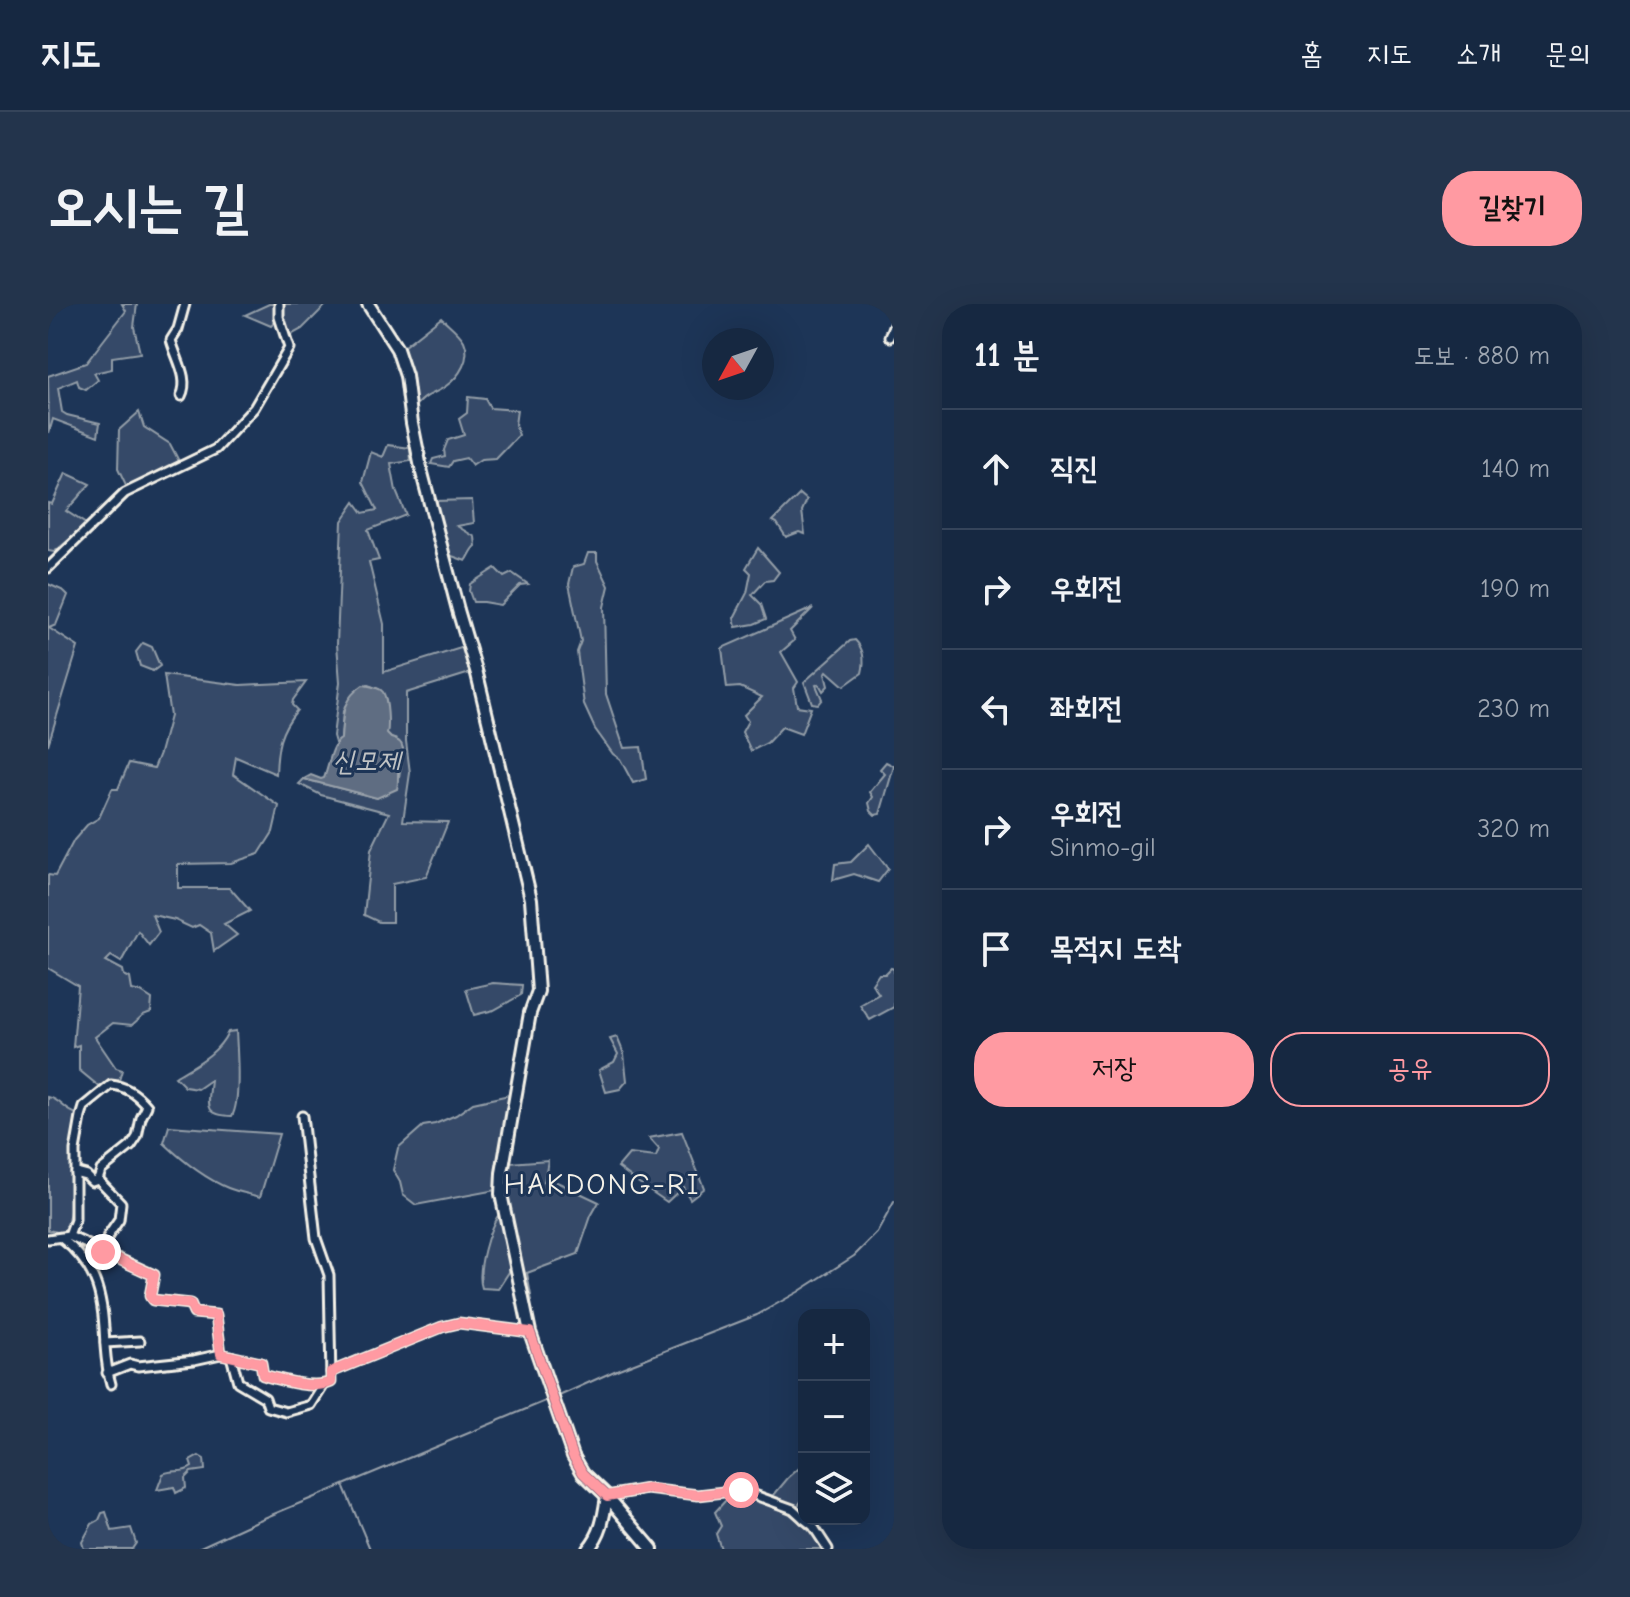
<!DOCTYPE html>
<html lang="ko">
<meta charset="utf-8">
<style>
:root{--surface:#162841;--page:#23344c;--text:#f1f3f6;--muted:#9ea6b1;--line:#35445a;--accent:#ff9aa2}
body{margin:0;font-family:"Comic Neue","Poor Story",sans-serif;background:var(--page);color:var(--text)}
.controls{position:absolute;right:24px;bottom:24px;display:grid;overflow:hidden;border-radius:16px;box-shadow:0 8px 32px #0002}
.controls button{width:72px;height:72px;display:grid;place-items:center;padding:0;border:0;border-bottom:2px solid var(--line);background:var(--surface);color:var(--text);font:40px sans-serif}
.compass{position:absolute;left:654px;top:24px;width:72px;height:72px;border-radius:50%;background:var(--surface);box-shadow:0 8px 32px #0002;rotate:230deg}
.stop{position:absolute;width:24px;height:24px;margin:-18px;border:6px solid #ff9aa2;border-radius:50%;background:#fff}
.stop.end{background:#ff9aa2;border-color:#fff;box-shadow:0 2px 8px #0008}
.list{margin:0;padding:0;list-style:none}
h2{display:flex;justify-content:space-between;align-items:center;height:104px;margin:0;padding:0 32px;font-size:34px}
h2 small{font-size:26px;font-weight:400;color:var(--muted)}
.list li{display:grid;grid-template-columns:52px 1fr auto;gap:24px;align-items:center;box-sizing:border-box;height:120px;padding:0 32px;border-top:2px solid var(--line)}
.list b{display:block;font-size:30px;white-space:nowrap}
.list p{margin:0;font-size:26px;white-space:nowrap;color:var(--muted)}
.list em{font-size:26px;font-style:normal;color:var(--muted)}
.actions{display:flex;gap:16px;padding:24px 32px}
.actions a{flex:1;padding:18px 0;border:2px solid var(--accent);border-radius:32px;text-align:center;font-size:28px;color:var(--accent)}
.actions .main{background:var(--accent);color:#111}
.icon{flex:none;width:44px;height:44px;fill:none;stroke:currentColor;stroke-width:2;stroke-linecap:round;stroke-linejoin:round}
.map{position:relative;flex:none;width:846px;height:1245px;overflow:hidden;border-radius:32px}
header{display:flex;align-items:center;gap:48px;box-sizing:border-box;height:112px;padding:0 40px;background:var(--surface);border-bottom:2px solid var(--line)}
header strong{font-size:38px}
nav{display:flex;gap:44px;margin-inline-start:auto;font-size:28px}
.intro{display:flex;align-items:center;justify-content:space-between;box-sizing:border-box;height:192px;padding:0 48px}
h1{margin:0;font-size:56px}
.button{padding:20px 36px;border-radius:32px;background:var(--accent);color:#111;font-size:28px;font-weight:700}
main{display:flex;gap:48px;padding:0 48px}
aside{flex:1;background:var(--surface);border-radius:32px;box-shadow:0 8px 32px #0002}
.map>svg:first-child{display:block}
</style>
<header>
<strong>지도</strong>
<nav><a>홈</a><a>지도</a><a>소개</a><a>문의</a></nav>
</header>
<div class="intro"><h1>오시는 길</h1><a class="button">길찾기</a></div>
<main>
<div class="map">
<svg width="846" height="1245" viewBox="0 0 846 1245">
<rect width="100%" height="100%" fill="#1d3557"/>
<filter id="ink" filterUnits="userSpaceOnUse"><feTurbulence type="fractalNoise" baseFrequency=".0125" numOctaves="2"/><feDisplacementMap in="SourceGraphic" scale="16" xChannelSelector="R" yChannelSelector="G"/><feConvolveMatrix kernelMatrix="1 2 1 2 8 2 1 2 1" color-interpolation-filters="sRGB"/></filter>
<g filter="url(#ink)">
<g fill="#354a67" stroke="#949ea8" stroke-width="2">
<polygon points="74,0 89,0 86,23 92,49 64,53 64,65 46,69 50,76 38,86 31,83 29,76 10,84 14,108 19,111 52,119 50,132 5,115 1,129 0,72 38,59 78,7"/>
<polygon points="221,0 279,0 254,25 234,36 228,17 223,22 197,11"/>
<path d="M393,13C400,20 412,29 416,37C424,54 411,73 398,82C383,93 379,88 366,105L355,43Z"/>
<polygon points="420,93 437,95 442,104 469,106 467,121 471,131 448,155 433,156 424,162 418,154 405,157 401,163 383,160 385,155 397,152 396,146 400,136 416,131 411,115 419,109"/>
<polygon points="91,108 96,123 122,140 132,159 79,184 70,165 71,126"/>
<path d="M340,141L362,144L363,157L343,160L348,187L358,211L320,226L331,256L321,258L336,320V368L416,343L422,369L358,389V437L362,469L355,517L400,518L378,573L344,580V618H331L316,611L323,546L341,509L273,491L251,480L256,475L329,494L351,477C350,462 365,439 343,434L339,430L335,389L331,385L320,381L295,407L293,435L287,439L285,432L292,378L289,340L294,217L307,198L315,209L329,206L315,178L323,148L335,153Z"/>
<polygon points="18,169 42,180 18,207 38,220 33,226 6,248 0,247 0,199 4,200"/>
<polygon points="752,190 759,196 754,207 757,230 751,228 738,233 729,219 725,217"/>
<path d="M424,196L426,219L409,222L427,233L428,242C423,246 422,252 418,257L401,251L386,197Z"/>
<polygon points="710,244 731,268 725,276 717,277 704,291 713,300 718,315 706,320 688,323 686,314 699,289 703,269 698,264"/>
<polygon points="540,249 549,249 549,257 561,282 556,303 558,390 576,444 593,443 598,475 585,479 572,455 565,450 547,425 536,401 529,348 533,337 521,280 525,263 536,260"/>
<polygon points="447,264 456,273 464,269 480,280 472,281 452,301 435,298 425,298 421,287 422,280"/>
<polygon points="0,280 16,287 20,291 8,321 1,324 30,343 0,441"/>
<polygon points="765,304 742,327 747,336 733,348 750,378 746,384 749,402 763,404 753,430 734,423 719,439 703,447 694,428 700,417 696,411 714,393 692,383 679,384 674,344"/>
<path d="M807,336C816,345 817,357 814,369L796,382L779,367L777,370L780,382L775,387L771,380L768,381L774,395L770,400L764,399L756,378L802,337Z"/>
<polygon points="95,339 104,343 112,362 105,367 92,362 88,348"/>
<path d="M116,371L192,381L258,378L245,396L244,401L249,406C231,428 229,443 228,470L188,453L185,470L231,502L225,528L211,550L183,559L130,560V584H182L202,607L176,620L189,631L166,647L163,629L151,621L144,624L127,616L104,611L111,628L101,641L90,627L73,658L63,652L58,657L75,666L76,671L82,674L84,686L93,688L104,695L103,708L95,711L84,721L65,719L47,733L68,764L74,766L70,780L65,779L53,784L31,766V741L25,743L30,682L0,664V571L7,572L26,536L39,521L51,514L64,485H70L81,459L106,464L112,449L122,412Z"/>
<polygon points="838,458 846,462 832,510 827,511 823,507 821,499 825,493 822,488 837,470 832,465"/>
<polygon points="821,540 840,565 830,578 806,570 785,576 787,560 803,558"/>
<polygon points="843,664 846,665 846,703 822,716 812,701 831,690 824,680 831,670 837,670"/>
<polygon points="445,679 474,681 473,691 446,706 426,711 418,685"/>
<path d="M188,727C189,747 193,797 184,812C154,811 161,800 163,776L150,785L137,783L127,773C148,760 169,751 180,728Z"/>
<polygon points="569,733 576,750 579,777 572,785 558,788 551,766 566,758 570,750 562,735"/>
<polygon points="461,791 448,886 368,901 355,891 352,878 345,866 350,844 375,822 387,820 408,811 425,799"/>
<path d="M0,793C13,795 17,808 30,810C26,831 24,853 23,875C22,894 24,910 17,927L9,928L0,926Z"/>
<path d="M121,822L231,830L212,893C202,890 190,888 180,884C156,874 135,857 116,839Z"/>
<polygon points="634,828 656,884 642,895 635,883 619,898 591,879 570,863 581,850 608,853 611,845 601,834"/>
<path d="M500,856L496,879L509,878L551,898L543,912L530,950L479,969L484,997L480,1000C472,959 452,899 462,859Z"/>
<path d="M451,910L461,957V968L450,985L434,984C428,967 441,924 451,910Z"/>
<path d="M151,1152L156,1155L157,1166L143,1168L137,1174L138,1184L128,1189L126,1183L109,1186L115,1170C125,1165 135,1170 144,1163L142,1157Z"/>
<polygon points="756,1160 756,1194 747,1205 725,1192 740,1174"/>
<path d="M681,1191C726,1196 749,1208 776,1245H673L668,1230L673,1222L667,1208L678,1196Z"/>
<polygon points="58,1208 64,1227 83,1224 88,1239 84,1245 36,1245 34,1238 44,1220 51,1216 54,1209"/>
</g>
<path fill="#5e6d82" stroke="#9aa2ab" stroke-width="2" d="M315,381C321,382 331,383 335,388C340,396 341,422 339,430L343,434C360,438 355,450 351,463C349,469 351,477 349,485L329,494L256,475L263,471L273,475L276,474C281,462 283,441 293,435C295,410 293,396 315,381Z"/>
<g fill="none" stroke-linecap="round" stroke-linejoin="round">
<g stroke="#9aa2ab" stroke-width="2">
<polyline points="511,1092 571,1065 709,1011 750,988 806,952 829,929 846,898"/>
<polyline points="296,1183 322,1245"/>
<polyline points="148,1245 209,1217 500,1096"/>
</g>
<g stroke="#f4f1e8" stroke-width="13">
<g id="street">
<polyline points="842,33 846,22"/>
<path d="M133,92C142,75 128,55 123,36L130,25L137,0"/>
<polyline points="0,264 77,189 168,145 206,104 241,44 231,13 231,0"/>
<polyline points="27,868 38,871 44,877 50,875"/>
<path d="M21,932L27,916V847L33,813L36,803L63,781C78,782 89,790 99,802L93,814L89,833L83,842L53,866L50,875L73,899L71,916L60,932L55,948"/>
<path d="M13,934C52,964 55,996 57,1042C58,1055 59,1067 63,1080"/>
<path d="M0,935L21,932L106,971L102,992L105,996L142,1000L146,1009L168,1011L173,1050L213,1059L215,1071C233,1076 266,1086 283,1078L281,971L268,934L254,812"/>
<polyline points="57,1039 92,1037"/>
<polyline points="183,1052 190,1078 217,1094 220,1103 238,1108 263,1101 275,1082"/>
<polyline points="283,1068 394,1023 411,1019 482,1028"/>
<polyline points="59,1069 82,1060 90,1062 146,1056 173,1050"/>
<polyline points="559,1192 599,1185 650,1191 693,1186 745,1205 756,1215"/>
<polyline points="756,1215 765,1222 780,1245"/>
</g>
</g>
<g stroke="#f4f1e8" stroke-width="16">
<g id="secondary">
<polyline points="320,0 349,45 358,72 364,119 374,169 410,306 429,370 483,595 490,687 482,709 454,869 453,890 482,1028 525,1152 535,1169 559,1192 604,1245"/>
<path d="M540,1245C554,1229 556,1212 559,1192"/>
</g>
</g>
<use href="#street" stroke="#1d3557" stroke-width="7"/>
<use href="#secondary" stroke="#1d3557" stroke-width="10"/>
</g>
</g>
<g fill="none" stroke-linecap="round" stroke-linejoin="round" filter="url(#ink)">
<path stroke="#ff9aa2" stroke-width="10" d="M55,948L106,971L102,992L105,996L142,1000L146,1009L168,1011L173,1050L213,1059L215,1071C233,1076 266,1086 283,1078V1068L394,1023L411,1019L482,1028L525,1152L535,1169L559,1192L599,1185L650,1191L693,1186"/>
</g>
<g text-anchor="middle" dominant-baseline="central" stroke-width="6" stroke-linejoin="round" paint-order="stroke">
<g font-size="28" font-style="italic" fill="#c0c3c4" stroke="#1d3557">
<text x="318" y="457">신모제</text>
</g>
<g font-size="30" letter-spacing="2" fill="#f4f1e8" stroke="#1d3557">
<text x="554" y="880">HAKDONG-RI</text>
</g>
</g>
</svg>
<div class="controls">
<button>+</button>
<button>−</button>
<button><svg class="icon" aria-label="layers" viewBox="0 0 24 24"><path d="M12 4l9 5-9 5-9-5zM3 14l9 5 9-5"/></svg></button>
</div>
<svg class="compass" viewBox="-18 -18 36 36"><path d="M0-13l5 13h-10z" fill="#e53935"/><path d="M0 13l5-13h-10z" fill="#9ea6b1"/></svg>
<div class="stop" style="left:693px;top:1186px"></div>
<div class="stop end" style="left:55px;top:948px"></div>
</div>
<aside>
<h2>11 분<small>도보 · 880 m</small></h2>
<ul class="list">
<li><svg class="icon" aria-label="ahead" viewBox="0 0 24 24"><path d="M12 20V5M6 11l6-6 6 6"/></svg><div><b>직진</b></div><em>140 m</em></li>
<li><svg class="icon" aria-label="right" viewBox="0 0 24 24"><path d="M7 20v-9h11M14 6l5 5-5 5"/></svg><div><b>우회전</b></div><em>190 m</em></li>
<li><svg class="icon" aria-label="left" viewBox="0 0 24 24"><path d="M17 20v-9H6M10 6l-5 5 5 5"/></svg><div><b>좌회전</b></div><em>230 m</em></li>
<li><svg class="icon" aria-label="right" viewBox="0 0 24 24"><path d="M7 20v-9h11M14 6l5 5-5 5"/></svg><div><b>우회전</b><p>Sinmo-gil</p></div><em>320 m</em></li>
<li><svg class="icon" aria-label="arrive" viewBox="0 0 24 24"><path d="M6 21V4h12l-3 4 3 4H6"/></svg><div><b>목적지 도착</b></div></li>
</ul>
<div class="actions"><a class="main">저장</a><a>공유</a></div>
</aside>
</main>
